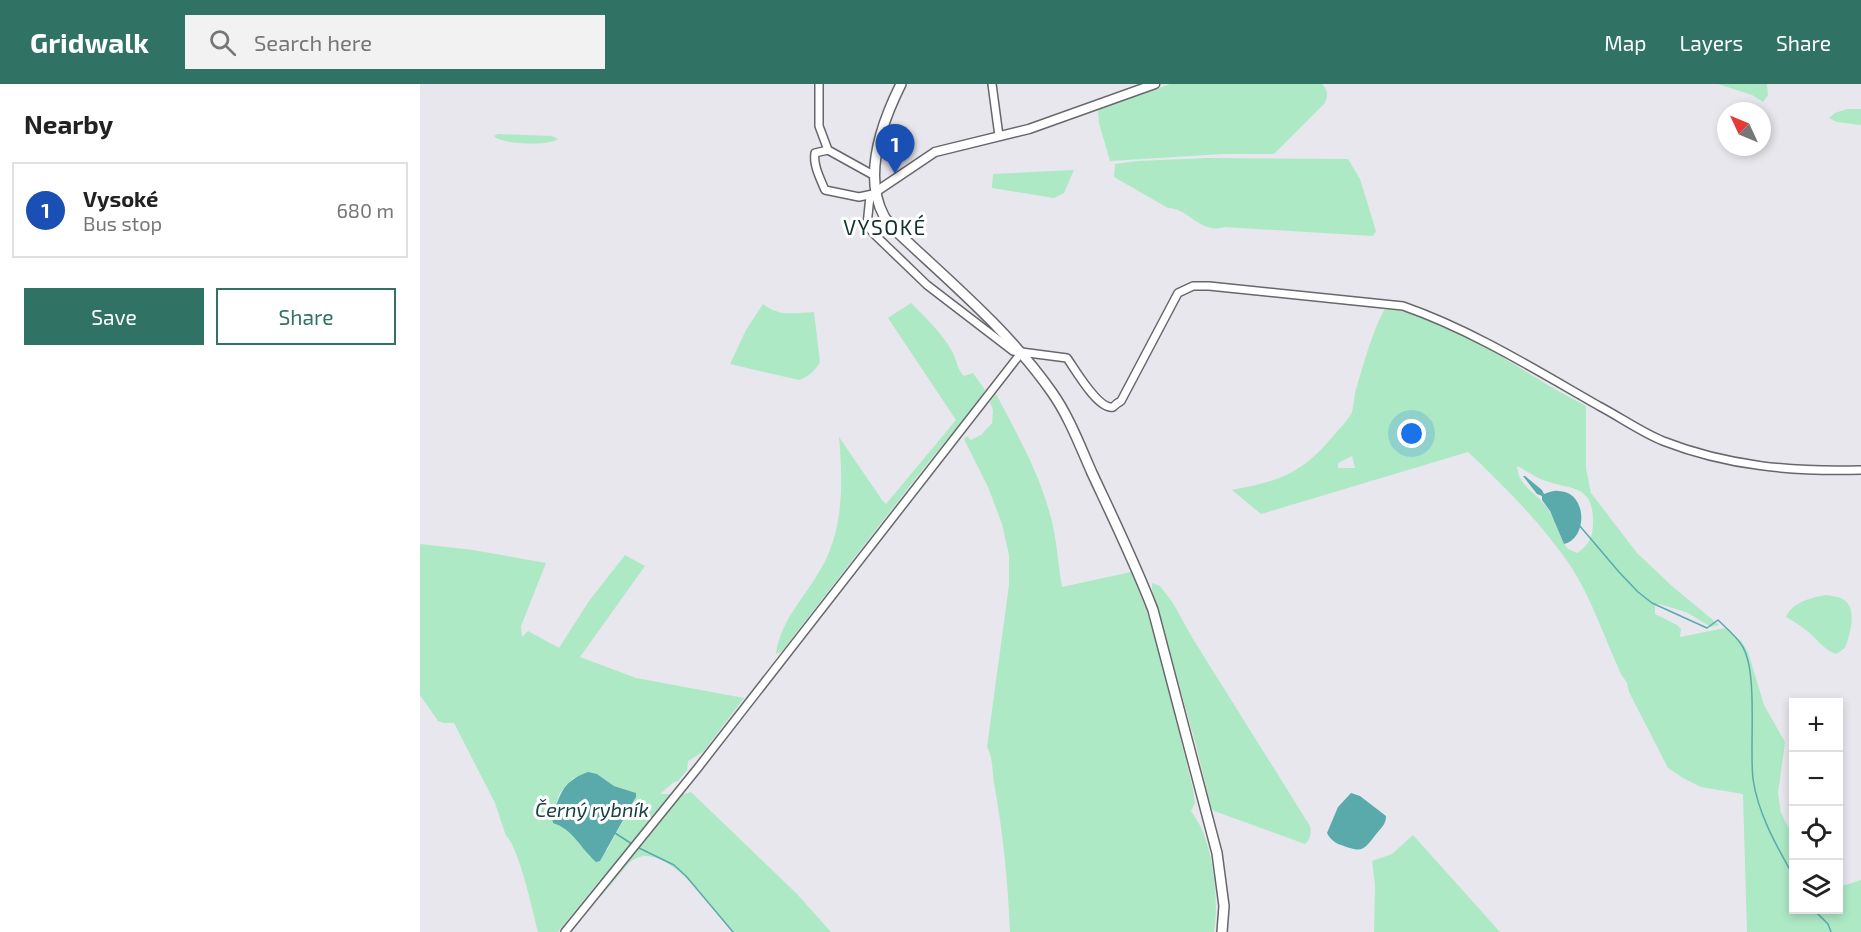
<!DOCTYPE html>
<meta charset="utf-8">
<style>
:root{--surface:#fff;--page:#f2f2f2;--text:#222;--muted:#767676;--line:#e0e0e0;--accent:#307365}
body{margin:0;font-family:"Exo 2",sans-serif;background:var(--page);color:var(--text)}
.controls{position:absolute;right:18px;bottom:18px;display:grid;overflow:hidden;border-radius:0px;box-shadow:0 3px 9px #0003}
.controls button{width:54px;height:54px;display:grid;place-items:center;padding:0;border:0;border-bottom:2px solid var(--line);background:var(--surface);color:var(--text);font:30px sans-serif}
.compass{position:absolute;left:1297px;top:18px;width:54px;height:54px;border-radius:50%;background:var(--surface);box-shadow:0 3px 9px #0003;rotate:314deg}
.you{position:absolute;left:992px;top:350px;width:21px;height:21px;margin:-15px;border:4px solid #fff;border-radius:50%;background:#1a73e8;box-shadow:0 0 0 9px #1a73e833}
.badge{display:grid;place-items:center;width:39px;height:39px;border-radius:50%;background:var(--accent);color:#fff;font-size:20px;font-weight:700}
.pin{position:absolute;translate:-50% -50px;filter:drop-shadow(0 2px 3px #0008)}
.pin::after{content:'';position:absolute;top:32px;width:21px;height:18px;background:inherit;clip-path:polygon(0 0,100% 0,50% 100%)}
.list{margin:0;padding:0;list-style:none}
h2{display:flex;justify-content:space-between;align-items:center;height:78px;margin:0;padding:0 24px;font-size:26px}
h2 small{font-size:20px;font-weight:400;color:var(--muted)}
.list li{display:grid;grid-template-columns:39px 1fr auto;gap:18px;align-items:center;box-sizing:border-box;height:96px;margin:0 12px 12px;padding:0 12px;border:2px solid var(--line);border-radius:0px}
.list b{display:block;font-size:22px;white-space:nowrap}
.list p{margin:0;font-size:20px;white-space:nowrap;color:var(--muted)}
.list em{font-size:20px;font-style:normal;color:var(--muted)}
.actions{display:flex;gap:12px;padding:18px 24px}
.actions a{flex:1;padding:14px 0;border:2px solid var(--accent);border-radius:0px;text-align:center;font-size:21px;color:var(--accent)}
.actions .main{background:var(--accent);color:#fff}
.icon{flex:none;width:33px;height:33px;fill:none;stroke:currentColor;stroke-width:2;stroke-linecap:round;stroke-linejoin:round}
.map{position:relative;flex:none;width:1441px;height:848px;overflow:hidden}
header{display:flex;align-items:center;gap:36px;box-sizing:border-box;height:84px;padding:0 30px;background:var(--accent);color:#fff}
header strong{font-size:28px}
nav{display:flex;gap:33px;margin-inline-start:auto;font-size:21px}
.search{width:420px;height:54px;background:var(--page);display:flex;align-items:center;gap:15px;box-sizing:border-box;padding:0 21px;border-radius:0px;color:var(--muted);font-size:22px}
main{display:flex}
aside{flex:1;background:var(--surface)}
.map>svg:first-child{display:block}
</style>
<header>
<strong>Gridwalk</strong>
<div class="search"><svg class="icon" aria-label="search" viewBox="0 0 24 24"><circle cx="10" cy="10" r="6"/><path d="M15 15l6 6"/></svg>Search here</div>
<nav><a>Map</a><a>Layers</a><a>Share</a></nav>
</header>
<main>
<aside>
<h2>Nearby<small></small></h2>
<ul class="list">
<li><span class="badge" style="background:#1a4fb4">1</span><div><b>Vysoké</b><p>Bus stop</p></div><em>680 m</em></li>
</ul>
<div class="actions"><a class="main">Save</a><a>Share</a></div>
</aside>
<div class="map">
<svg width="1441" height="848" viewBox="0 0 1441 848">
<rect width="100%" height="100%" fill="#e7e7ed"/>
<g fill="#aee9c6" fill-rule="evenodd">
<path d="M750,0H902C908,6 908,11 905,19L854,70H803L690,77L679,39L678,26Z"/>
<polygon points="1298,0 1347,0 1348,11 1343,18 1332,11"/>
<polygon points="1427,25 1441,25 1441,41 1417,38 1409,34 1415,29"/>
<path d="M78,50L132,52L138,55C129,62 83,61 74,52Z"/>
<path d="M788,74L928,75L940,95L956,147L953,152L804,143C781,151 767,123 748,124L694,93L695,80L718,77Z"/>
<polygon points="654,86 644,109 634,114 572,104 573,90"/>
<path d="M491,219C506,234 525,252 534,271C537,279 538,286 544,292L553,289L565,306L559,317L506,381L362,567L356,570C359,539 384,514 399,488C424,448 423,399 419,353L462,416L466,420L536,336L468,234Z"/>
<path d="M343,220C359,233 375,229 394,228L400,278C395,287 388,293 379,296L310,280L326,246Z"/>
<path d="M964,226C1007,223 1081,273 1118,295C1134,305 1150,313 1166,322V384L1171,409L1217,469L1252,502L1299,541L1291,543L1266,528L1239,520L1235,521V530L1257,541L1261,545L1260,553L1305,544L1321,557L1328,568L1344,621L1365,658L1358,709L1361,729L1373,752L1374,826H1418L1419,803L1441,796V848H1327L1323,710L1281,703L1263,694L1248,684L1209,608L1207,599L1201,590C1185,555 1171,513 1150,481C1122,440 1085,403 1048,368L841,430L812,406C863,396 881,390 915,350C920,344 929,335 932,328C934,321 934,312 936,305C944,279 951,251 964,226ZM932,372L935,384H918V379ZM1097,382C1106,386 1116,394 1126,397C1152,406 1173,401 1173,437C1173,452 1170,461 1157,469L1148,465C1139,454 1137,439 1129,427C1119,410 1098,403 1097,382Z"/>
<path d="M576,310C597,350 620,390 631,434C637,457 638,480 642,503L711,488C742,556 754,633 773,705L775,719L771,727C775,734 780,740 783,748C794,776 799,819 794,848H590C588,798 583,748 574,699C572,686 573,673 567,663L589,501V471L582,440L568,403L544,355L547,352L551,356L561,351L572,339L573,326L570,318Z"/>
<path d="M0,460L53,466L126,479L101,542L102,553L108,547L139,564L169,517L205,471L225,482L160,573L216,594L324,614L283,668L268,677L267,686L258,697L254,698L240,710H264L271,708L377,810L411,848H313C295,827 241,748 209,779L181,812L180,796L138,848H118C113,829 99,763 86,752L75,719L34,639H24L18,637L0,611ZM177,690L194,702L216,709V713L187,766L170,773L154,751L132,735L139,710L153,694Z"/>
<path d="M732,499L740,502L753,519L773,555L890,742C891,748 891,755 885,760L794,727L791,723L776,661L732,506Z"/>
<path d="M1406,511C1410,512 1416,512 1421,514C1439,522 1430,551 1425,564L1416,570C1403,565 1397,555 1386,546C1380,541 1373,537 1366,533C1372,518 1391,514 1406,511Z"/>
<polygon points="993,751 1080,848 954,848 955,801 952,777 972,770"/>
</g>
<g fill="#5aaaac">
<path d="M1103,392H1105L1122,406L1124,410C1128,409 1133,406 1138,407C1168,407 1168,455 1144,460L1130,427L1122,416V412L1117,410Z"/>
<path d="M168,688L177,690L194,702L216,709V713L180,777L176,778C160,764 154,746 133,739C132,733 134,731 135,725C142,704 147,696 168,688Z"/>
<path d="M931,709L940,712L966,732C966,740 962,743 957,749C943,767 943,769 921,761C915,759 910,755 907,749L918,723Z"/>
</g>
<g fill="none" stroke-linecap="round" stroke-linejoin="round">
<g stroke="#5aaaac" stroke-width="1.5">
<path d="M1159,441L1199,488L1218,508L1232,519L1287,544L1298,536C1306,544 1315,551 1321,560C1339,585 1329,661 1333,695C1338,730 1357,763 1374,793"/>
<polyline points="195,749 212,760"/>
<polyline points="219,764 254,781 266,792 313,848"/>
<polyline points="1394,826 1408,840 1411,848"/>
</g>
<g stroke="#67676c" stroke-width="10">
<g id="minor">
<polyline points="399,0 399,42 408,66"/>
<polyline points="572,0 579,52"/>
<path d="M453,110L439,113L405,106C400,94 393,81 395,69L408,66L455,92"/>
<path d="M450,112L447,141L454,150L507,201L593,267L647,274C655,285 678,326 693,323C694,322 699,318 701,317L758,209L773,202H789L983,222C1052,246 1116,286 1179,322C1200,333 1221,348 1243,357C1307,382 1373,388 1441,386"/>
<polyline points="145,848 277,685 601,269"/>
</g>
</g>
<g stroke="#67676c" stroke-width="11">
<polyline id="tertiary" points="457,107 515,68 609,45 735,0"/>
</g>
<g stroke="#67676c" stroke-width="12">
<path id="secondary" d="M481,0C462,38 442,91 464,132C467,137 472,142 476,147C530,198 588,246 631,307C649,332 660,362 672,389C693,434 715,479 733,526L797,769L804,822L802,848"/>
</g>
<use href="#minor" stroke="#fff" stroke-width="7"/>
<use href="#tertiary" stroke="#fff" stroke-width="8"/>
<use href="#secondary" stroke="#fff" stroke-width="9"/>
</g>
<g text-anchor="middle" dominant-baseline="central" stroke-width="6" stroke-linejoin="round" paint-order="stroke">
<g font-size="20" font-style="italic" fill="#194041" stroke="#fff">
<text x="172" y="725">Černý rybník</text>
</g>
<g font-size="21" letter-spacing="1.5" fill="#11312a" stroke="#fff">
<text x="465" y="142">VYSOKÉ</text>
</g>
</g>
</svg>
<div class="controls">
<button>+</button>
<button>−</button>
<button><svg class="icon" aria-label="locate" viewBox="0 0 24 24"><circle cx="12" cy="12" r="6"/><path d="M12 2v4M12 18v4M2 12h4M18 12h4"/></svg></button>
<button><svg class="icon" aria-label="layers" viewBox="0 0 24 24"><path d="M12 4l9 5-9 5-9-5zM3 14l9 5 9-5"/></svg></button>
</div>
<svg class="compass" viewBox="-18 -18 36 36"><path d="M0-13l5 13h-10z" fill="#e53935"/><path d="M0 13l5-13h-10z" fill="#767676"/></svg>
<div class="you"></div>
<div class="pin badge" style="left:475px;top:90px;background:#1a4fb4">1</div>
</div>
</main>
